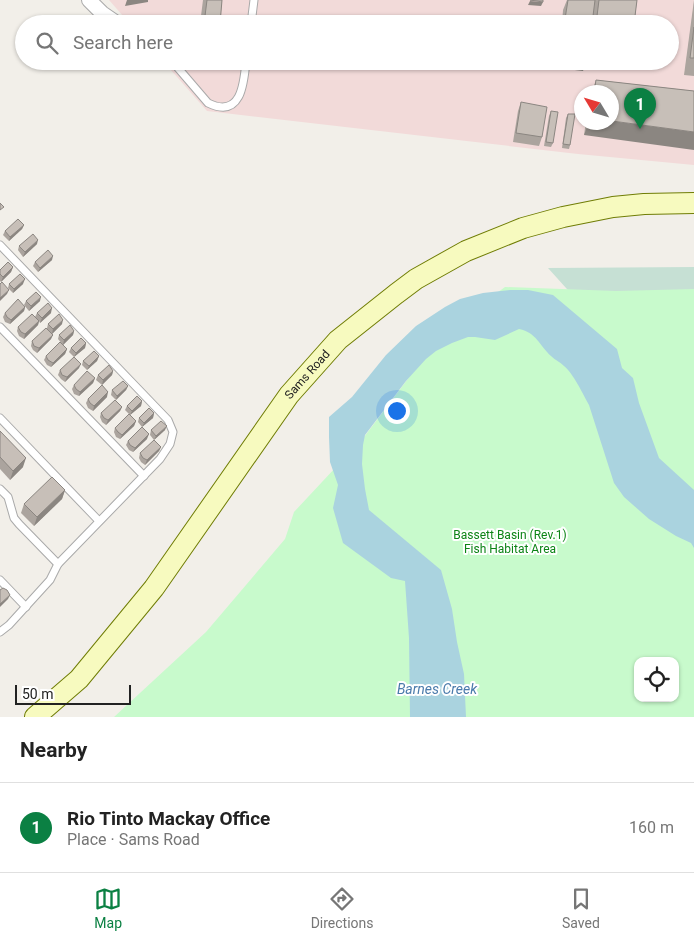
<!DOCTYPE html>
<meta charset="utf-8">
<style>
:root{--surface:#fff;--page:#f6f6f6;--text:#222;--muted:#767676;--line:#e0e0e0;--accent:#0b8043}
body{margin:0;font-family:Roboto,sans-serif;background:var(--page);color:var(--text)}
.controls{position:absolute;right:15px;bottom:15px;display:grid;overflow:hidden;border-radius:10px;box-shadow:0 1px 4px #0004}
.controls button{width:45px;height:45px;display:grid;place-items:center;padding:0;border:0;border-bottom:1px solid var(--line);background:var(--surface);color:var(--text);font:25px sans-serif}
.compass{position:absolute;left:574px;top:85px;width:45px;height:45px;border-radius:50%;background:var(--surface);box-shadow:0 1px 4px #0004;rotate:308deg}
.scale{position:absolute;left:15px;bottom:12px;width:116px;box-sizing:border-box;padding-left:5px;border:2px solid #222;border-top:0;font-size:14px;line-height:18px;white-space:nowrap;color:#222;-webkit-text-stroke:4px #fff;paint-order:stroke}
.you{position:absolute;left:396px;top:410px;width:18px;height:18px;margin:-12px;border:4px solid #fff;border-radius:50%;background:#1a73e8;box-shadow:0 0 0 8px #1a73e833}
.badge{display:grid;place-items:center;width:32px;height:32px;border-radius:50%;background:var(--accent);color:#fff;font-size:16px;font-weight:700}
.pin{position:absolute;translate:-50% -41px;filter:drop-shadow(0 1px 2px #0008)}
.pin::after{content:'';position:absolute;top:26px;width:18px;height:15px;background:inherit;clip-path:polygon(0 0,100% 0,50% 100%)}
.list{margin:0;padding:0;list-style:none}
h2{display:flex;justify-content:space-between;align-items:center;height:65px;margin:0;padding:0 20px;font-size:21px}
h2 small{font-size:16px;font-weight:400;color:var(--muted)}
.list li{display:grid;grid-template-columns:32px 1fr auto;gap:15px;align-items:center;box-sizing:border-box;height:90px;padding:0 20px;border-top:1px solid var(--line)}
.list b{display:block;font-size:19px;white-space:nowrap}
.list p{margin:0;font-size:16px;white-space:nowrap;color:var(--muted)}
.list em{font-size:16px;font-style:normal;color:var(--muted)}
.icon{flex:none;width:28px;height:28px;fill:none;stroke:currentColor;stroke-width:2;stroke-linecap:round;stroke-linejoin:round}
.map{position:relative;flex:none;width:694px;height:717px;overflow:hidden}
.search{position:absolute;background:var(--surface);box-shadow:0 1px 4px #0004;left:15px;right:15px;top:15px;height:55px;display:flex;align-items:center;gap:12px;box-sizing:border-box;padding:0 18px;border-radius:28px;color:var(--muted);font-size:19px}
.sheet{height:155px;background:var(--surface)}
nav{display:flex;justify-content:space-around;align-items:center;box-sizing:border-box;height:70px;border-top:1px solid var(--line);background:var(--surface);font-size:14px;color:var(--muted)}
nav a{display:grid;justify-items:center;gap:2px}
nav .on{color:var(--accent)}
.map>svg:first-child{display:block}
</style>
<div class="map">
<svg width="694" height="717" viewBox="0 0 694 717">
<rect width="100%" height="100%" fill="#f2efe9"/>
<path fill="#f2dad9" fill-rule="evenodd" d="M109,0H694V165L578,154L207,111L163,61H670V24H130ZM582,92H612V122H582Z"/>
<polygon fill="#c6e0d4" points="694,267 694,479 631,360 548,268"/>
<path fill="#c8facc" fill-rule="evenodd" d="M505,287L616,291L694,289V717H114L206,632L285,539L294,512L364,437L410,376L405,360ZM638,661H675V698H638Z"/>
<path fill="#aad3df" d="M510,290H528L553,295L617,349L622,368L633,378L639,403L659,458L694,490V548L691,543L676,536L649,519L624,497L614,483L589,405C583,394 573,373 564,366C560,362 555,360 551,356C539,345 537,333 519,329L495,340L475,337H468L452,343L436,351L426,359L406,381L365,435L363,445L362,464L365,489L369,510L441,570L452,609L457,642L464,674L466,717H410L409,638L405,581L391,578L343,543L333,508L338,485L330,462L329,437V417L352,397L386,355L416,326L445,307L460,299L483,293Z"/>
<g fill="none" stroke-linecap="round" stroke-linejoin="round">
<g stroke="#a9a9a9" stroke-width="9">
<g id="service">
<polyline points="251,24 254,0"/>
<path d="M172,61L208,103C241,119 244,84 246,61"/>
<polyline points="0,245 168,420 173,432 170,444 160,459 58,564 50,580 9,625 0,632"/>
<polyline points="0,327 144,476"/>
<polyline points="0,418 99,521"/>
<polyline points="0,489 8,497 14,518 19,524 58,564"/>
<polyline points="0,580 26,607"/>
</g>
</g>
<g stroke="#a9a9a9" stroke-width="16">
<polyline id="minor" points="89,0 102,13 118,24"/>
</g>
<g stroke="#707d05" stroke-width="22">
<g id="secondary">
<path id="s1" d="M35,717L79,679L154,588L289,395L338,340L396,294L416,279L466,251L523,228L563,217L613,207L644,204L694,203"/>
</g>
</g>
<use href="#service" stroke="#fff" stroke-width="7"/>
<use href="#minor" stroke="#fff" stroke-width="14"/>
<use href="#secondary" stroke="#f7fabf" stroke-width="20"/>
</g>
<g fill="#aba49e">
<polygon points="203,0 222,0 220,24 200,24"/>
<polygon points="567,0 637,0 634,24 562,24 563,10"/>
<polygon points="694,0 694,76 684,75"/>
<polygon points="596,80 694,91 584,135 586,122 612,122 612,92 592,92"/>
<polygon points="521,102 542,137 539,146 513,142 518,111"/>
<polygon points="551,111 553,143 551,147 544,146 549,116"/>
<polygon points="568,114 570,145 569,149 562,148 566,118"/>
<polygon points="24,225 22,229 9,241 3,235 5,231"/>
<polygon points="37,244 23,257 18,250 19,246"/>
<polygon points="52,260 38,272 33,266 35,262"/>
<polygon points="13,267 11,272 1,282 0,281 0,270"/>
<polygon points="9,284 23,284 13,293 8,288"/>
<polygon points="26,301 40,301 29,311 24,305"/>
<polygon points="25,307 24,311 10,324 5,322 3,317 5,313"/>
<polygon points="37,313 51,313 40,323 39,321 38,325 24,339 19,336 17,331 18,327 35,317"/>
<polygon points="48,324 62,324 52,334 51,339 37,353 33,350 31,346 32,341 47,328"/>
<polygon points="74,331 73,335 63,345 58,339 59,335"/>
<polygon points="86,343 85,348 74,357 69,352 71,348"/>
<polygon points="67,349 65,354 51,367 47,365 44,360 46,356"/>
<polygon points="99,356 97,361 87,370 82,365 83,361"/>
<polygon points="79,368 65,382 61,379 58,375 60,370"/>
<polygon points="113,371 112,375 102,385 96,380 98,375"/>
<polygon points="95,378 93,383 79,396 74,394 72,389 74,385"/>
<polygon points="128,386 126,390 116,400 111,395 112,390"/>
<polygon points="107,397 93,411 88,408 86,403 88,399"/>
<polygon points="142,401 141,406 130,415 125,410 127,406"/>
<polygon points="122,407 120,411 106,425 102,422 100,417 101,413"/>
<polygon points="154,413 153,418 142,427 138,422 139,418"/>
<polygon points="136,421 134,426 120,439 116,437 114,432 115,428"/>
<polygon points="151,430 165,430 154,440 150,435"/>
<polygon points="0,431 23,467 10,480 0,469"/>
<polygon points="147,439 133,452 129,450 126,445 128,441"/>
<polygon points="161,447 159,451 145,465 141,462 139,458 140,453"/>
<polygon points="65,490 62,499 34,526 21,513 24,504"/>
</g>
<g fill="#8b8681">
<polygon points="127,0 148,0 148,2 125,6"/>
<polygon points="530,1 543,2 541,6 528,5"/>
<polygon points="561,61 587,61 583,71 558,68"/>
<polygon points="589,61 625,61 624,65"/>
<polygon points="612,121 694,132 694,150 584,135 589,122 612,122"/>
<polygon points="24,225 22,229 9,241 10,237"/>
<polygon points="38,240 37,244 23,257 25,252"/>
<polygon points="53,256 52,260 38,272 40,268"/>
<polygon points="13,267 11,272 1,282 3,277"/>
<polygon points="25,279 23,284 13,293 14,289"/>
<polygon points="9,290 7,294 0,301 0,298"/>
<polygon points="41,297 40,301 29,311 31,306"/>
<polygon points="25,307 24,311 10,324 11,320"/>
<polygon points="52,308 51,313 40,323 42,318"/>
<polygon points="63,320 62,324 52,334 53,329"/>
<polygon points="39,321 38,325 24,339 25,334"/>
<polygon points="74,331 73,335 63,345 64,340"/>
<polygon points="53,335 51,339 37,353 39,348"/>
<polygon points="86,343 85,348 74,357 76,353"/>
<polygon points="67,349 65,354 51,367 53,363"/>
<polygon points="99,356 97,361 87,370 89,366"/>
<polygon points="81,364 79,368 65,382 67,377"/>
<polygon points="113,371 112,375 102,385 103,380"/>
<polygon points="95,378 93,383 79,396 80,392"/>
<polygon points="128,386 126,390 116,400 117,396"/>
<polygon points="108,392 107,397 93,411 94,406"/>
<polygon points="142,401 141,406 130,415 132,411"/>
<polygon points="122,407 120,411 106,425 108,420"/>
<polygon points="154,413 153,418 142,427 144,423"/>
<polygon points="136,421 134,426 120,439 122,435"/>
<polygon points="167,426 165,430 154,440 156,436"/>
<polygon points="149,434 147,439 133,452 135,448"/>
<polygon points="161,447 159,451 145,465 147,460"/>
<polygon points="26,458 23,467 10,480 13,471"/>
<polygon points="65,490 62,499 34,526 37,517"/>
<polygon points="10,595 8,599 0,607 0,604"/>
</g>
<g fill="#c7bfb8" stroke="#8b8681">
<polygon points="207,0 222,0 220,24 204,24"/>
<polygon points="530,0 543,0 543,2"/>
<polygon points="568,0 595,0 592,24 567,24 567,19 565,19"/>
<polygon points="599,0 637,0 634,24 596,24"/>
<polygon points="694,27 694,58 690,58"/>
<polygon points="596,80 694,91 694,132 612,121 612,92 594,92"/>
<polygon points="521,102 547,107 542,137 516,133"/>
<polygon points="551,111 558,112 553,143 546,142"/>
<polygon points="568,114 575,114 570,145 563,144"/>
<polygon points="0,203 4,207 0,210"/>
<polygon points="18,219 24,225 10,237 5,231"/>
<polygon points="33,234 38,240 25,252 19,246"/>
<polygon points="48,250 53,256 40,268 35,262"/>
<polygon points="8,262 13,267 3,277 0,274 0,270"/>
<polygon points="20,274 25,279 14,289 9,284"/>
<polygon points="2,282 9,290 0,298 0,284"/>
<polygon points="36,292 41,297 31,306 26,301"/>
<polygon points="18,299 25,307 11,320 7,317 5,313"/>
<polygon points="48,303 52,308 42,318 37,313"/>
<polygon points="32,314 39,321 25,334 21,332 18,327"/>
<polygon points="59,314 63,320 53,329 48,324"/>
<polygon points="70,325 74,331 64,340 59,335"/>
<polygon points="46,328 53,335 39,348 34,346 32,341"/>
<polygon points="81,338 86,343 76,353 71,348"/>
<polygon points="60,342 67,349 53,363 48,360 46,356"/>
<polygon points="94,351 99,356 89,366 83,361"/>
<polygon points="74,357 81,364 67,377 62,375 60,370"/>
<polygon points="109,365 113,371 103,380 98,375"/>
<polygon points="87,371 95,378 80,392 76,389 74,385"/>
<polygon points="123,381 128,386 117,396 112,390"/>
<polygon points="102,385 108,392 94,406 90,403 88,399"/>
<polygon points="137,396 142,401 132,411 127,406"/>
<polygon points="115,400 122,407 108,420 104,418 101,413"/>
<polygon points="149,408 154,413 144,423 139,418"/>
<polygon points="129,414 136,421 122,435 118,432 115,428"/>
<polygon points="161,421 167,426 156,436 151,430"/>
<polygon points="142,427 149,434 135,448 130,445 128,441"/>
<polygon points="0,431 26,458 13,471 0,457"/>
<polygon points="154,440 161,447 147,460 143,458 140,453"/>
<polygon points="52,477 65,490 37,517 24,504"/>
<polygon points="3,588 7,590 10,595 0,604 0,590"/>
</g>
<g text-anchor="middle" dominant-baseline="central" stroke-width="4" stroke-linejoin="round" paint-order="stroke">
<g font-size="12" fill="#222" stroke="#fff">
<text stroke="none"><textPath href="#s1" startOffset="439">Sams Road</textPath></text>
</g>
<g font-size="12" fill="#0c8416" stroke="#fff">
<text x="510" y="535">Bassett Basin (Rev.1)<tspan x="510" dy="14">Fish Habitat Area</tspan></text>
</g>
<g font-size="14" font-style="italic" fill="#4a7aab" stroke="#fff">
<text x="437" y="689">Barnes Creek</text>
</g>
</g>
</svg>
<div class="controls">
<button><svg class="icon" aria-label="locate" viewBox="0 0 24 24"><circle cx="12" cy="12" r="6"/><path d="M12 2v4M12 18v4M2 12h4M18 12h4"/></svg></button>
</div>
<svg class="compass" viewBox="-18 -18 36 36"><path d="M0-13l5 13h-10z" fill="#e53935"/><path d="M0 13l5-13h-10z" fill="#767676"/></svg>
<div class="scale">50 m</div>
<div class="you"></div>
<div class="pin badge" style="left:640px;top:129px">1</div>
<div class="search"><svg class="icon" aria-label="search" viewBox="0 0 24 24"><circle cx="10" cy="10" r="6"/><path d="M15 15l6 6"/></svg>Search here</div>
</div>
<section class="sheet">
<h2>Nearby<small></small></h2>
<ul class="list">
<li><span class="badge">1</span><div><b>Rio Tinto Mackay Office</b><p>Place · Sams Road</p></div><em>160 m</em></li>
</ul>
</section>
<nav>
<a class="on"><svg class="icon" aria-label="map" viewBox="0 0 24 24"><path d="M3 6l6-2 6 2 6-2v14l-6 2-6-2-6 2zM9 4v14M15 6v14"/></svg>Map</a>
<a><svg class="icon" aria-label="directions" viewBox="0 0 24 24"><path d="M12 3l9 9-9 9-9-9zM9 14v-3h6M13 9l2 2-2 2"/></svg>Directions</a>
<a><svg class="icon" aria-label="saved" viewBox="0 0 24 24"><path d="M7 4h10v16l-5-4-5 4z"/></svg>Saved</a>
</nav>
